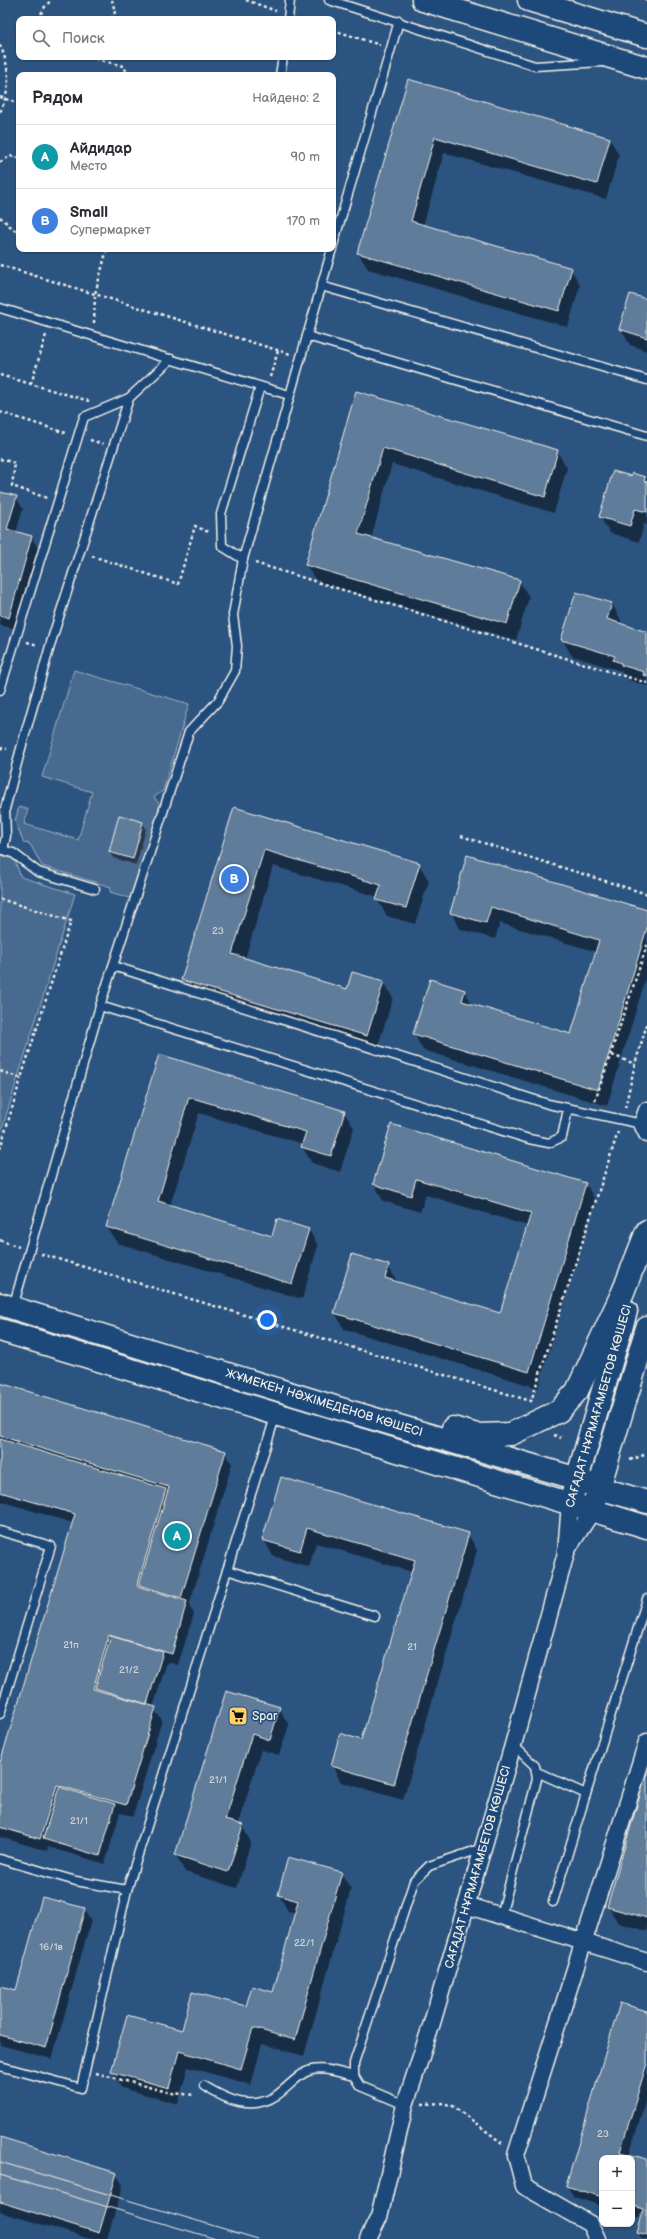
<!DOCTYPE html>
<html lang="ru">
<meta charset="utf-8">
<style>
:root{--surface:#fff;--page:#f7f7f7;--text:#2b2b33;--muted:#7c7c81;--line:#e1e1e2;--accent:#8a764a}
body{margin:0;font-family:"Balsamiq Sans",sans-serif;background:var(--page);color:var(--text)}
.controls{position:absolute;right:12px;bottom:12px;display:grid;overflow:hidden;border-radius:8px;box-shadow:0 1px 3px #0004}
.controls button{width:36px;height:36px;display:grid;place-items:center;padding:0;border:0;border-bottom:1px solid var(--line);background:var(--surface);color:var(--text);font:20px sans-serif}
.you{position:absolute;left:267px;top:1320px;width:14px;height:14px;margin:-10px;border:3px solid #fff;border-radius:50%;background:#1a73e8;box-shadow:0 0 0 6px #1a73e833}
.badge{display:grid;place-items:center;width:26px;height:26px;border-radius:50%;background:var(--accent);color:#fff;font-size:13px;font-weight:700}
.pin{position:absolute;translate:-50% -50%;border:2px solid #fff;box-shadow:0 1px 4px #0006}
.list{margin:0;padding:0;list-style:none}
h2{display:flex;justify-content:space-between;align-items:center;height:52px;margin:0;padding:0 16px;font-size:17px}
h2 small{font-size:13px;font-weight:400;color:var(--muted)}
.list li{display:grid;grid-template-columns:26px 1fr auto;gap:12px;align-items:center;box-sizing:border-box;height:64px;padding:0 16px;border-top:1px solid var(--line)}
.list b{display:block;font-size:15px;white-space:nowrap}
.list p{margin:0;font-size:13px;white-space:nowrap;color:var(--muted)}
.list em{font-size:13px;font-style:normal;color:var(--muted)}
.icon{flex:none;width:22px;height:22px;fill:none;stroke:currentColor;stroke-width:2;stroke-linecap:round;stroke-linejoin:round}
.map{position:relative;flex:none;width:647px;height:2239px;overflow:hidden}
.search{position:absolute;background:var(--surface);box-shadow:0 1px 3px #0004;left:16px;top:16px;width:320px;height:44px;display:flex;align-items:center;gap:10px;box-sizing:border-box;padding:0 14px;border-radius:8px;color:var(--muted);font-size:15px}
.panel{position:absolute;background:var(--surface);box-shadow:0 1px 3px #0004;left:16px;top:72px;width:320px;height:180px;border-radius:8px}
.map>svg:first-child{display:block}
</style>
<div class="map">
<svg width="647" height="2239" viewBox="0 0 647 2239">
<rect width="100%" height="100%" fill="#2c5481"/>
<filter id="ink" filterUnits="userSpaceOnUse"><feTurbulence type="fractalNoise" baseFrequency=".025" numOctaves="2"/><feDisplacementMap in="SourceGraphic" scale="8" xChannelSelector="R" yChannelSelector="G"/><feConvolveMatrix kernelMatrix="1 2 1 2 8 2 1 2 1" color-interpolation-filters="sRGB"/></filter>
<g filter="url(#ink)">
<g fill="#496b90" stroke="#9eaebc">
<polygon points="74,670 189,704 163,791 154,797 160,805 132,899 110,892 111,887 42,866 30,844 24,843 15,821 19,807 28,809 24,824 78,840 92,792 42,777"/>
<polygon points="0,855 14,859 21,877 75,894 0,1135"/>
</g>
<g fill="#0007">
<polygon points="409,80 610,139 619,155 606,199 444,153 423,226 571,269 580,285 568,327 368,269 358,253"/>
<polygon points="647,300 647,351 630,345 621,329"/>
<polygon points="357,393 557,451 567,468 554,513 392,464 371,539 519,581 529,597 516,640 316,581 306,565"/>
<polygon points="633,474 645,478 647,482 647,525 644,524 639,542 610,533 600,517"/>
<polygon points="0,493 16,497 23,509 16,532 32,537 38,549 16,629 0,625"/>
<polygon points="612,604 621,620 620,624 647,633 647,686 631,681 624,676 621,671 572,656 562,639"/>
<polygon points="234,808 419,864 429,881 415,924 387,916 377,899 378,897 273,866 245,959 348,990 383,982 393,998 376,1052 192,996 182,980"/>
<polygon points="120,817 143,823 146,829 136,865 113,858 110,852"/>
<polygon points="468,856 647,911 647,974 607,1106 423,1050 414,1034 464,990 473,1006 571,1036 597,952 500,923 495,939 460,929 451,912"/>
<polygon points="160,1056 344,1112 354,1128 340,1172 312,1163 302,1147 303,1144 199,1113 170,1206 273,1237 309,1230 318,1246 302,1299 117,1243 107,1227"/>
<polygon points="392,1125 586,1184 595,1200 538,1388 344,1329 335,1313 388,1266 398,1283 501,1314 528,1226 426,1195 420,1212 383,1201 374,1184"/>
<polygon points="0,1384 225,1452 232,1464 189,1606 194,1614 178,1665 167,1662 153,1708 162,1720 133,1816 120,1813 105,1864 48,1847 47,1851 0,1837 0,1767 73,1523 0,1501"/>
<polygon points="282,1479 468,1534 477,1550 403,1800 341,1782 332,1766 362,1741 412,1572 316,1543 309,1567 273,1556 264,1540"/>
<polygon points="227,1692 279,1708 289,1725 279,1755 261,1750 238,1825 242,1826 251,1842 237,1888 185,1872 176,1855"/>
<polygon points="647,1775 647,1931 618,1923 608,1906"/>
<polygon points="341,1873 351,1889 304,2056 262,2044 251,2085 188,2067 178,2104 122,2088 113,2072 182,2031 246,2008 274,1993 296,1913 288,1911 279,1895"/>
<polygon points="84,1909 91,1921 52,2059 0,2045 0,1987 17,1992"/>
<polygon points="647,2012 647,2096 629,2155 647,2161 647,2239 642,2239 638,2232 642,2218 632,2215 632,2158 602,2158 602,2206 574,2197 567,2186"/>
<polygon points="0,2138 116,2174 123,2185 107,2239 90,2239 0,2212"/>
</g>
<g fill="#5e7b9a" stroke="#f4f1e8">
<polygon points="408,79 610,138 597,184 435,137 411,221 572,268 559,311 357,253"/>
<polygon points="630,294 647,299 647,338 619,329"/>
<polygon points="356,391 558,450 545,497 383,448 358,534 520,580 507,624 305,565"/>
<polygon points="613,471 631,476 632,473 645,477 644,481 647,482 647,512 635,509 630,526 599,517"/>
<polygon points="0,492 17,496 7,529 32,536 9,618 0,615"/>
<polygon points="576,592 612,603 607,619 647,632 647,676 643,675 644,672 621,665 621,663 613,660 615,656 561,640"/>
<polygon points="234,807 420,863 406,908 376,900 381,885 264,850 232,954 347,989 352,972 384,981 367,1036 181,980"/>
<polygon points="119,815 143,822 133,859 109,852"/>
<polygon points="467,855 647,910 647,928 598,1090 413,1034 430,979 465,990 462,1001 571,1034 599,940 491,907 486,923 450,913"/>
<polygon points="159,1054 345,1111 331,1156 301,1147 306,1132 189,1097 158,1201 272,1236 277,1219 309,1229 292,1284 106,1227"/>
<polygon points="391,1124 586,1183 529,1372 334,1313 352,1254 389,1265 385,1278 500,1313 531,1213 416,1179 411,1196 373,1184"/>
<polygon points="0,1383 226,1451 181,1598 139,1585 169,1487 0,1436"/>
<polygon points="0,1439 166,1489 137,1586 187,1601 172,1654 109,1635 93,1689 156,1707 126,1805 57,1785 40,1839 0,1827 0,1763 75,1514 0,1492"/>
<polygon points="281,1477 469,1533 394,1784 331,1766 340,1733 361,1740 415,1560 307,1528 300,1551 262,1540"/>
<polygon points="111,1636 163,1652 147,1704 95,1688"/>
<polygon points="226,1691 280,1707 270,1740 252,1734 225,1820 243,1825 228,1872 175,1855"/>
<polygon points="647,1771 647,1918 607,1907"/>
<polygon points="59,1787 115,1804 100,1856 43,1839"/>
<polygon points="288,1857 342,1872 295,2040 253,2028 241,2069 179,2051 169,2088 111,2072 127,2015 182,2030 192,1992 246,2006 252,1986 273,1992 298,1901 278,1895"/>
<polygon points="42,1897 85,1908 46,2048 0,2035 0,1986 16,1990"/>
<polygon points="620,2003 647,2011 647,2063 620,2152 647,2159 647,2235 637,2232 644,2209 632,2205 632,2158 602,2158 602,2197 566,2186"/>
<polygon points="0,2137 117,2173 99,2233 0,2202"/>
</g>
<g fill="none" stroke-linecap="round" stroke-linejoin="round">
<g stroke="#f4f1e8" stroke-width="11">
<g id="lane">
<polyline points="329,0 535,66 602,62"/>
<polyline points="288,19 290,0"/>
<polyline points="280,75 283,57"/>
<polyline points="333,245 399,21"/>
<polyline points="321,286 647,380"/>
<polyline points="0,308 289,395"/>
<polyline points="307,336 647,436"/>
<polyline points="243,559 222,546 221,514 260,387"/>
<polyline points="0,690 84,417 129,398"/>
<polyline points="0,849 13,853 38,872 95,889"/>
<polyline points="3,850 6,836 5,809 20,752 52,639 129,398 171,359"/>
<polyline points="113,966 548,1104 642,1124"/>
<polyline points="100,1006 529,1139 549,1143 562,1137 568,1109"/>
<polyline points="13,1307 100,1006 189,732 218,701 235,671 237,646 233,615 243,559 332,249"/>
<polyline points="0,1531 51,1546 0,1714"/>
<polyline points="227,1570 375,1616"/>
<polyline points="537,1772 586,1794 647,1599"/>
<polyline points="0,1859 76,1881 127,1890"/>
<polyline points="553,1902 586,1794"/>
<polyline points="501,1916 537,1779 535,1766 513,1745"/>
<polyline points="0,2066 81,2088 127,1890 276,1414"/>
<path d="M204,2086C227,2100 252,2112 277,2095C287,2088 296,2077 306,2072C320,2065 340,2073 354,2076"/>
<polyline points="405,2105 360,2086 354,2076 354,2063 414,1881 429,1866 483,1848"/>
</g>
</g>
<g stroke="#f4f1e8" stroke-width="19">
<g id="street">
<polyline points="647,1110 642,1124 647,1134"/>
<polyline points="566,1551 593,1510"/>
<polyline points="466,1905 647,1962"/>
<polyline points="368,2239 379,2217 405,2105 432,2023 513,1745 566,1553 570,1503"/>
<polyline points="597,2239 590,2224 524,2186 516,2155 647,1742"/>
</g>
</g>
<g stroke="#f4f1e8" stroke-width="25">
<g id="secondary">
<polyline points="423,0 647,68"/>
<polyline points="529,0 647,36"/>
<polyline points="0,1304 341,1409 578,1479 599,1488 647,1502"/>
<polyline points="0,1330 647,1527"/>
<polyline points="453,1428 477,1435 511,1434 559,1411 577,1391 623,1292 647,1231"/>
<polyline points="573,1493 626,1311"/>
<polyline points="595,1501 647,1328"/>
</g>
</g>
<g stroke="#f4f1e8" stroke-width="2.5" stroke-dasharray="3 3" stroke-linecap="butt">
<polyline points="246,0 276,11"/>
<polyline points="646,0 647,0"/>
<polyline points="38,19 46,5 52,0"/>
<polyline points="111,19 115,12 112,0"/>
<polyline points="333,30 380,45"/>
<path d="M0,45C10,67 11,90 0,112"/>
<polyline points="90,57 107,62"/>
<polyline points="106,57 108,62 123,66 129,75"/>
<polyline points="0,97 19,103"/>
<polyline points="0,162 10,156 19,158"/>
<polyline points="0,217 19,234"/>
<polyline points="0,265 290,354"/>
<polyline points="94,323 95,294 107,249"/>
<polyline points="0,375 89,401"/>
<polyline points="270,377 278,351"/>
<polyline points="31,384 46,335"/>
<polyline points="0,412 66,433"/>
<polyline points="90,440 103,444"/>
<polyline points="0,459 15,463 12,486 47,498"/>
<polyline points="92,556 178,584 195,526 208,532"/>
<polyline points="255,563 647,683"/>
<polyline points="27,642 38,645"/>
<polyline points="0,748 7,749"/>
<polyline points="461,836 647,894"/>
<polyline points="0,899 71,921 21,1078 0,1071"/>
<polyline points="612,1055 635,1064"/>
<polyline points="595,1101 647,945"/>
<polyline points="625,1108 635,1064 647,1024"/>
<polyline points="0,1149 21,1078"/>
<polyline points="0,1240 19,1247"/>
<polyline points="41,1254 531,1401 618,1132"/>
<polyline points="554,1435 561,1438"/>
<polyline points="630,1460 647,1454"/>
<polyline points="96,2073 171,2093 194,2095"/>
<polyline points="422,2104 443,2103 453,2106 502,2143"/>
</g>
<use href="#lane" stroke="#1f4a7a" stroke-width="8"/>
<use href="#street" stroke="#1f4a7a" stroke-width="16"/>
<use href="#secondary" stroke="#1f4a7a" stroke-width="22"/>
<g stroke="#f4f1e8" stroke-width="1">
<polyline points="0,2162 258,2239"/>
<polyline points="0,2175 216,2239"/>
</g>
</g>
</g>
<defs>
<g id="supermarket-square" transform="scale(1)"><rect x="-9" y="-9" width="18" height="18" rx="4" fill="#ffd166" stroke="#1f4a7a"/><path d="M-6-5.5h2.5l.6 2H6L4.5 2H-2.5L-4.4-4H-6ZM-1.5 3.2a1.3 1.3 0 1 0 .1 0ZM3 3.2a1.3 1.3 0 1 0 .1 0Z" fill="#111"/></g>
</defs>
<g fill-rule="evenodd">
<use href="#supermarket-square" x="238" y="1716"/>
</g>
<g text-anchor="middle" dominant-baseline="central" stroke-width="3" stroke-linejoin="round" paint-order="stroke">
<g font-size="10" fill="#ced4d4">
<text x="218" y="931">23</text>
<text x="71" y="1645">21п</text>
<text x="412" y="1647">21</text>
<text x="129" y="1670">21/2</text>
<text x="218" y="1780">21/1</text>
<text x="79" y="1821">21/1</text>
<text x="304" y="1943">22/1</text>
<text x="51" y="1947">16/1в</text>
<text x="603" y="2134">23</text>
</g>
<g font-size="12" fill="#f4f1e8" stroke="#1f4a7a">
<text transform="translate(324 1403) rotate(17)">ЖҰМЕКЕН НӘЖІМЕДЕНОВ КӨШЕСІ</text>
<text transform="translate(599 1406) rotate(-74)">САҒАДАТ НҰРМАҒАМБЕТОВ КӨШЕСІ</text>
<text transform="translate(478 1867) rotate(-74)">САҒАДАТ НҰРМАҒАМБЕТОВ КӨШЕСІ</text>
</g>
<g font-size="12" fill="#f4f1e8" stroke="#1f4a7a" text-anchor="start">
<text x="252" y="1716">Spar</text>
</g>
</g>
</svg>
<div class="controls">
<button>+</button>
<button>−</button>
</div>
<div class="you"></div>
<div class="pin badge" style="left:177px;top:1536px;background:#0f9aa8">A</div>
<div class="pin badge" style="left:234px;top:879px;background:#3f7fe0">B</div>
<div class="search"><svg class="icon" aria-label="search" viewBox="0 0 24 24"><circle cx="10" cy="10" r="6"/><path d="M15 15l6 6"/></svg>Поиск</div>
<section class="panel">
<h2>Рядом<small>Найдено: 2</small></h2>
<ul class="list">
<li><span class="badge" style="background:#0f9aa8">A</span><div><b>Айдидар</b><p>Место</p></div><em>90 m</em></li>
<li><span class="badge" style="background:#3f7fe0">B</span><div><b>Small</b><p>Супермаркет</p></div><em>170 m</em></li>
</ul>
</section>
</div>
